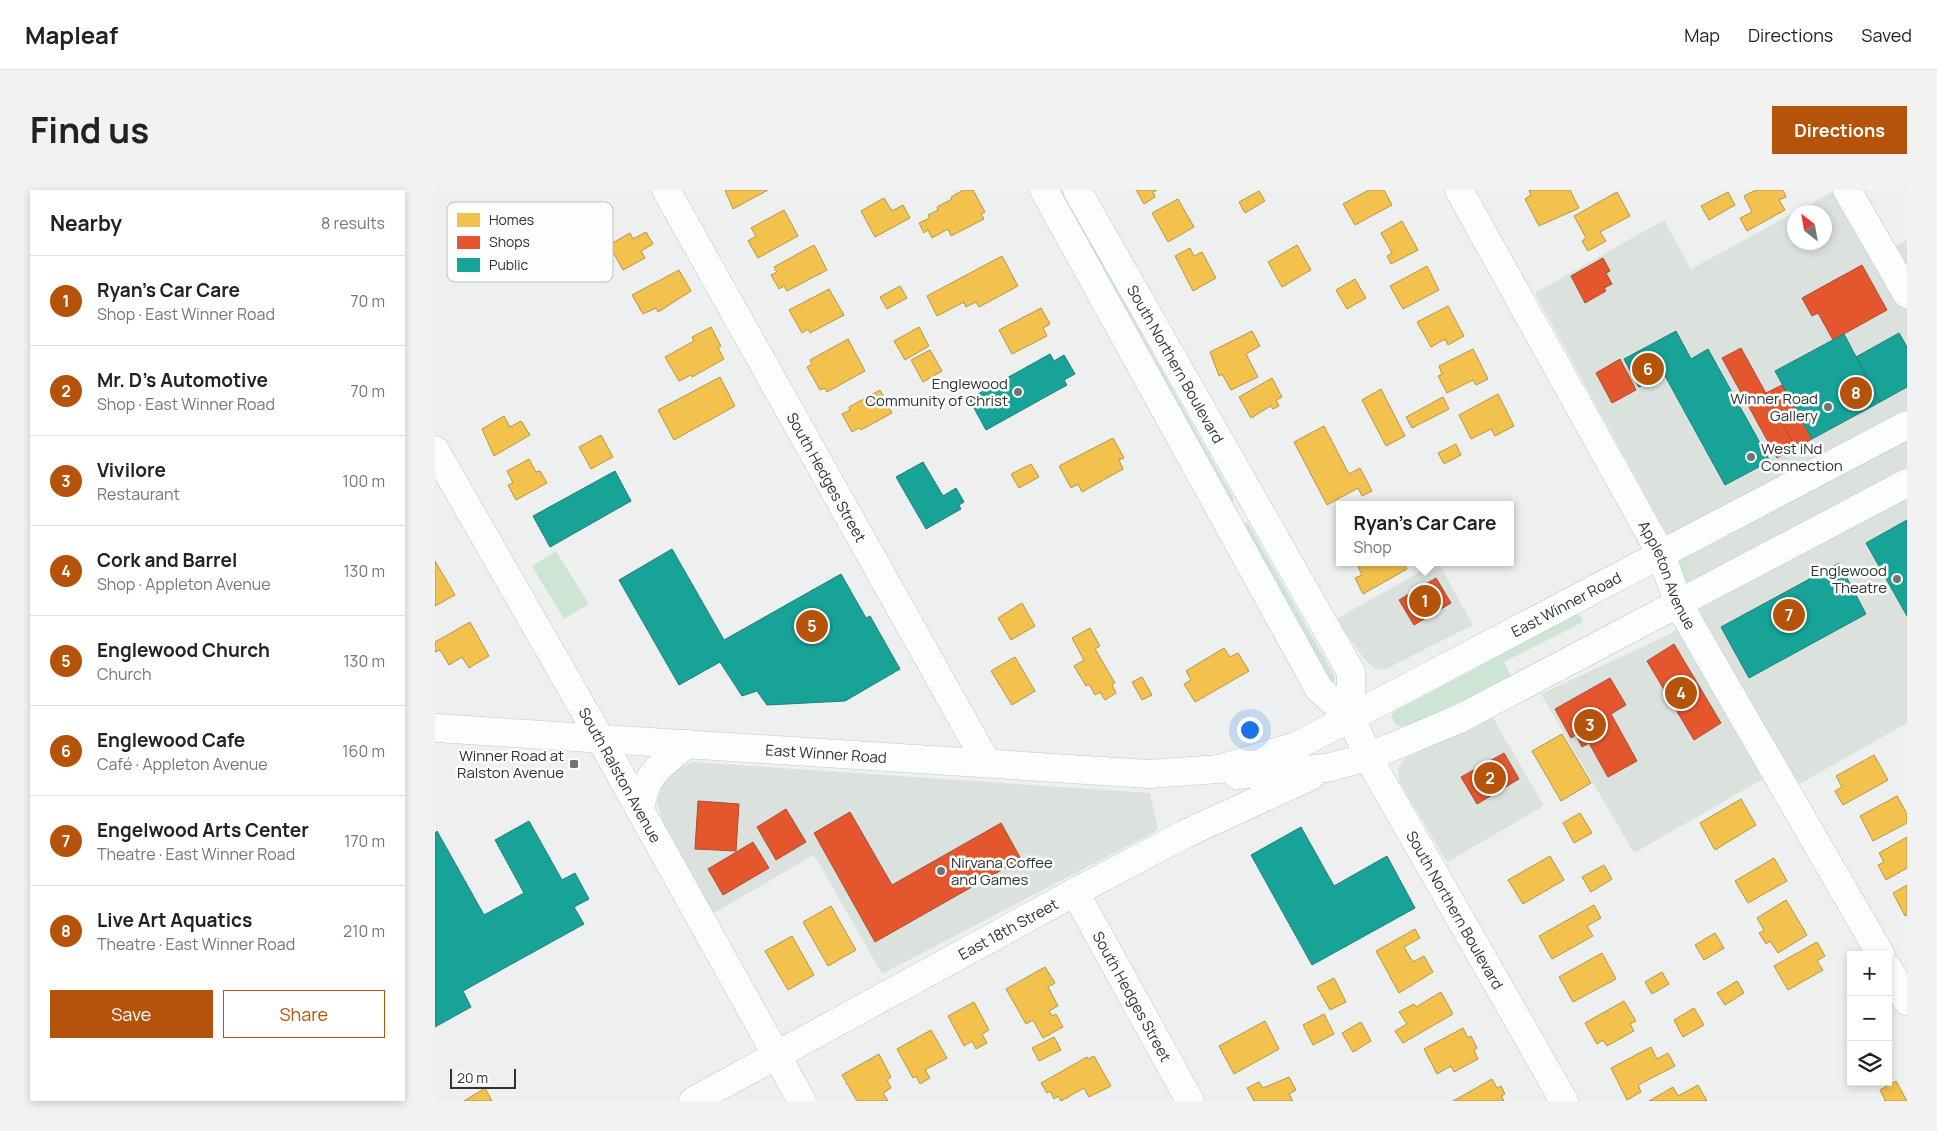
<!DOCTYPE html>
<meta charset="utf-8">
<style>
:root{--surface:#fff;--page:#f2f2f2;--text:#222;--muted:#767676;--line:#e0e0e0;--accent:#b45309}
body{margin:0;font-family:Manrope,sans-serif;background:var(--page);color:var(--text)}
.controls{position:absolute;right:15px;bottom:15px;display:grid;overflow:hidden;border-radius:0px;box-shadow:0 2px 8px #0003}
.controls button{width:45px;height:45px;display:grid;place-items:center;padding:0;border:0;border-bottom:1px solid var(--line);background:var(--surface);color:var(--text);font:25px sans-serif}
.compass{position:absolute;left:1352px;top:15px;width:45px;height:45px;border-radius:50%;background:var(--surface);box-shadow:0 2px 8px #0003;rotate:329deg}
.scale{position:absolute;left:15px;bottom:12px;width:66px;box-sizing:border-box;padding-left:5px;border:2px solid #303130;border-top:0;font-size:14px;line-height:18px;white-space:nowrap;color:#303130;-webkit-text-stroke:4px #fbfefc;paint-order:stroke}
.you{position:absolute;left:814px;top:539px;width:18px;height:18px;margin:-12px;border:4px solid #fff;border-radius:50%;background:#1a73e8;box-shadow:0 0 0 8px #1a73e833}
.badge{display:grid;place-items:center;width:32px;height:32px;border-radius:50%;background:var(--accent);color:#fff;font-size:16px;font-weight:700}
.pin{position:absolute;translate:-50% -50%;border:2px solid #fff;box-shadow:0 1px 5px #0006}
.popup{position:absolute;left:901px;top:311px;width:178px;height:65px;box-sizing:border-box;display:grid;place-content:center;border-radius:0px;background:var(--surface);filter:drop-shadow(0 1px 4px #0005);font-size:16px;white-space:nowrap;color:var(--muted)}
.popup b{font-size:19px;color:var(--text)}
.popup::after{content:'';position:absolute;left:50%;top:100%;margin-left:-10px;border:10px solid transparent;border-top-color:var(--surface)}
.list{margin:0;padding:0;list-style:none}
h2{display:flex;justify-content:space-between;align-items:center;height:65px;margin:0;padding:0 20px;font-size:21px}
h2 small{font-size:16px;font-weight:400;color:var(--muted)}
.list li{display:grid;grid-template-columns:32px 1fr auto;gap:15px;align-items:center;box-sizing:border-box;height:90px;padding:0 20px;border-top:1px solid var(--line)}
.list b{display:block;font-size:19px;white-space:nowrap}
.list p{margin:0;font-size:16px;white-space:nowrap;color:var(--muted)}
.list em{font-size:16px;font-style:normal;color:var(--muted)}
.actions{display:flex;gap:10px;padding:15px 20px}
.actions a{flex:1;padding:11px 0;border:1px solid var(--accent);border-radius:0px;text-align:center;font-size:18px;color:var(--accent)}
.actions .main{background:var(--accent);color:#fff}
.icon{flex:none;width:28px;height:28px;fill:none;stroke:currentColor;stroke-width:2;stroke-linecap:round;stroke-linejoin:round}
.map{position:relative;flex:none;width:1472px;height:911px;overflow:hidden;border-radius:0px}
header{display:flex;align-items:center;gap:30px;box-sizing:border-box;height:70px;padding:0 25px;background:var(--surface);border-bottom:1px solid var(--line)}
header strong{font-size:24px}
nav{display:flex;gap:28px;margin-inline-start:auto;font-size:18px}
.intro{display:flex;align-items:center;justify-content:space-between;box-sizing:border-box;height:120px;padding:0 30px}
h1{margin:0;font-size:35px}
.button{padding:12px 22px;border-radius:0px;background:var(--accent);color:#fff;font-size:18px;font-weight:700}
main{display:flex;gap:30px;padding:0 30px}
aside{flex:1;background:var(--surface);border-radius:0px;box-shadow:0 2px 8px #0003}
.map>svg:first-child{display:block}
</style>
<header>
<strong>Mapleaf</strong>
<nav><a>Map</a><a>Directions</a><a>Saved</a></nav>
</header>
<div class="intro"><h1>Find us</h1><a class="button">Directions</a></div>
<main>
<aside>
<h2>Nearby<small>8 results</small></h2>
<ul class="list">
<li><span class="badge">1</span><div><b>Ryan's Car Care</b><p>Shop · East Winner Road</p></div><em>70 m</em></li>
<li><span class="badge">2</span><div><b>Mr. D's Automotive</b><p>Shop · East Winner Road</p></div><em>70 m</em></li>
<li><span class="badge">3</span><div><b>Vivilore</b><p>Restaurant</p></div><em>100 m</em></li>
<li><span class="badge">4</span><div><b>Cork and Barrel</b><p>Shop · Appleton Avenue</p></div><em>130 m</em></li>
<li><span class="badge">5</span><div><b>Englewood Church</b><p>Church</p></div><em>130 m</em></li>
<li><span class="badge">6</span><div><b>Englewood Cafe</b><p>Café · Appleton Avenue</p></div><em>160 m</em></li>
<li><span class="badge">7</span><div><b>Engelwood Arts Center</b><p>Theatre · East Winner Road</p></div><em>170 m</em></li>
<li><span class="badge">8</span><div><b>Live Art Aquatics</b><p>Theatre · East Winner Road</p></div><em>210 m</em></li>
</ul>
<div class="actions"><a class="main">Save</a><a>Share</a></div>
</aside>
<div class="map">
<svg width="1472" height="911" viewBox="0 0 1472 911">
<rect width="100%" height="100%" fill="#eef0ef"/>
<g fill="#dbe2dd" fill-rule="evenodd">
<path d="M1401,0H1429L1461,56L1472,50V533L1361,596L1349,577L1199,663L1106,504L1229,447L1267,425L1220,323L1100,103L1229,30L1256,79ZM1360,22H1390V52H1360Z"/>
<polygon points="1003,372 1038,435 951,479 940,479 930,470 901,429"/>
<polygon points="1057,526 1109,616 1012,672 964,591 963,579 970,568"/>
<polygon points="257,572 715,603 723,640 447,784 379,665 277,724 229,637 222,612 228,593 239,581"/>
</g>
<g fill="#cce5d4">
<polygon points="652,52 656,54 798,307 799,311 796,315"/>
<polygon points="806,333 812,333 814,335 900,487 898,495 895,495"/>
<path d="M1256,355L1251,377L1259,393C1245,394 1244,378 1243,367Z"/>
<polygon points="121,361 154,414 129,429 97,376"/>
<path d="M1141,419L1148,432L1069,472L1077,488L973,536C963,537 960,536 956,526L960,521L1051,473Z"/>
</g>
<g fill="#f2c14e" stroke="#b89645">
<polygon points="290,0 333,0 298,19"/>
<polygon points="528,0 538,0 550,22 546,24 549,29 516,46 513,39 497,48 493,40 489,43 484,33 495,28 493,25 503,20 502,17 517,9 516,7"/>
<polygon points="701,0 722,0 718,2 720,7 709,14"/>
<polygon points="934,0 949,0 957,15 920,35 908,14"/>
<polygon points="1094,0 1135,0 1144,18 1104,36 1090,9 1096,5"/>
<polygon points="1321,0 1348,0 1351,7 1344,10 1350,20 1312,41 1305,28 1317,22 1309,6"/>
<polygon points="824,1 830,11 810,23 804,12"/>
<polygon points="1182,2 1195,26 1165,42 1171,51 1153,61 1147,51 1151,48 1139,26"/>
<polygon points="1293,2 1300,15 1274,30 1266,16"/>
<polygon points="449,8 457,21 468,15 475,28 440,47 426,21"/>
<polygon points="743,9 759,37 733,52 717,23"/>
<polygon points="349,20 363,46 323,68 313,51 321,46 316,38"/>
<polygon points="967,31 983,60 956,74 952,66 957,63 946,43"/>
<polygon points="211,42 218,54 206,61 210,68 188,80 174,55 195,43 198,49"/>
<polygon points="379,55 392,80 352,101 349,96 344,99 336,85 342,82 339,77"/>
<polygon points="862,55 876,80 847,97 833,72"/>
<polygon points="755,58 759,66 767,62 781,88 758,101 740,66"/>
<polygon points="567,66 583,96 544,117 541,112 531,117 529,112 502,126 492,106"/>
<polygon points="992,76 1004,100 968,119 955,96"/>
<polygon points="244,80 256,101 223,122 221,118 208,124 197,105"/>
<polygon points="920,89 931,108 912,119 901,100"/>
<polygon points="465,96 472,108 452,119 445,107"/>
<polygon points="394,99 409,125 375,143 373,139 367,143 354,120"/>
<polygon points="1013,116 1029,146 1013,155 1010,149 996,157 982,132"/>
<polygon points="606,118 615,134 608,138 612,146 577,164 564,140"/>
<polygon points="276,137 286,156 283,158 289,169 257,187 256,185 244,191 230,167 259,151 257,147"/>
<polygon points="484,137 494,156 470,170 459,151"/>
<polygon points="817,141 825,156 811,164 823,187 796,200 787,184 784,186 775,162"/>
<polygon points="413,149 430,181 392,202 390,198 385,200 372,177 377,174 375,170"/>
<polygon points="1038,159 1053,189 1041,195 1038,190 1012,203 1003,186 1007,184 1004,176"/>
<polygon points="495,160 507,181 488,192 476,170"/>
<polygon points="285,187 300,216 239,250 223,220"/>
<polygon points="837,188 847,207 841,210 844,216 838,219 836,216 816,228 804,207"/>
<polygon points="946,199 970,246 951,256 927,210"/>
<polygon points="445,200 457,223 426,240 424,238 417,242 407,224 415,220 414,217"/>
<polygon points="1063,204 1079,236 1060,246 1056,239 1036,249 1024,225"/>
<polygon points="1008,207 1014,219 977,238 971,227"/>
<polygon points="69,226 75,237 86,231 95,245 59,266 47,239"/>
<polygon points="889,236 914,284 925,278 937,301 927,306 923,298 892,315 859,252"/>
<polygon points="166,245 178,267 156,279 144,257"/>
<polygon points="678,248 689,268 684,270 688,279 647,302 643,294 636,298 624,276"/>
<polygon points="1021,254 1026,265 1009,274 1003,263"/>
<polygon points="94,269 101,282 105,281 112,293 81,310 73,295 78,293 72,281"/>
<polygon points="596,274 604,287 584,298 576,284"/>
<polygon points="0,371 20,405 0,416"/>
<polygon points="931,372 968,372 972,379 928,404 920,388 927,385 923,377"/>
<polygon points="587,413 600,436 576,450 563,428"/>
<polygon points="35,432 54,466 34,478 27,467 14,475 5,460 0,462 0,452"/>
<polygon points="655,438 665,456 660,459 680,493 677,495 681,503 670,510 665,502 660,505 654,494 651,496 639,476 649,470 637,448"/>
<polygon points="789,458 795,467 803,463 814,481 760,512 749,494 756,490 751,481"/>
<polygon points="580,467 600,501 577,515 556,481"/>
<polygon points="707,487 717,505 707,510 697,492"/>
<polygon points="1127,544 1156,593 1126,611 1097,561"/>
<polygon points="1439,565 1453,590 1408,615 1400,601 1407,597 1401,586"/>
<polygon points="1462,606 1472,624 1472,633 1438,651 1425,626"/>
<polygon points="1306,609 1321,635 1280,660 1265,633"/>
<polygon points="1145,623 1157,643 1139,653 1128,633"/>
<polygon points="1472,647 1472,678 1451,690 1443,675 1449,672 1444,663"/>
<polygon points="1115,666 1129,690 1088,714 1073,690"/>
<polygon points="1339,668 1352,691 1313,713 1300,691"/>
<polygon points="1169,675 1177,689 1156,702 1147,687"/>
<polygon points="1472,695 1472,725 1470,726 1458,703"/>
<polygon points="1351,710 1372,745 1343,763 1335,751 1331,754 1324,743 1329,740 1322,728"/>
<polygon points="1159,715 1166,728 1152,736 1158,746 1117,769 1104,746"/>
<polygon points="396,716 421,760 393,776 368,732"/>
<polygon points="980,739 985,748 969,757 978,772 989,766 998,782 964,803 941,761"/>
<polygon points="1280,743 1289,758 1269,770 1260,755"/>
<polygon points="357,746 379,785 353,800 330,761"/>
<polygon points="1382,752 1390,766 1382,771 1388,780 1353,800 1339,776"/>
<polygon points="1167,763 1181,789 1138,812 1124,787"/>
<polygon points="610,777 620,793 613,797 623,816 614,821 617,826 621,824 628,837 608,848 598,830 591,834 571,799"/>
<polygon points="1227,782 1234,794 1217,804 1210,792"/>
<polygon points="899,788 911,812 895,820 882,797"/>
<polygon points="1302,791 1309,803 1290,815 1282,803"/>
<polygon points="1006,802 1018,824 968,853 960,841 972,834 964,822 979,814 981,817"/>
<polygon points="1189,811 1201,831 1195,834 1199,841 1172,856 1168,850 1162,854 1150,833"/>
<polygon points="539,812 554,840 547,844 552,853 541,859 537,851 529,856 513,826"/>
<polygon points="1259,818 1269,835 1248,847 1239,830"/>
<polygon points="889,824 899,844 878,855 868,835"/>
<polygon points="830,831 844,859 799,884 784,856"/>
<polygon points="926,832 936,851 918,862 907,843"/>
<polygon points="1028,838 1033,848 1036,846 1042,858 1039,860 1043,869 1019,882 1016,876 1002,884 989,859"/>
<polygon points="496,840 512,868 490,880 495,888 485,894 481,886 478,888 462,859"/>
<polygon points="619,847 626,860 604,871 597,858"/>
<polygon points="1216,857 1222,869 1233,863 1240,876 1203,895 1206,902 1192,910 1176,878"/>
<polygon points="444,864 456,887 452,890 456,898 448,903 453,911 422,911 407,885"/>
<polygon points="659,866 676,896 654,907 649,898 626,911 623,906 619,909 615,901 612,903 606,893 652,867 653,869"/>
<polygon points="854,887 861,900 854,904 858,911 819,911 812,898 824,892 828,898"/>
<polygon points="1057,889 1062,898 1066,896 1070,904 1066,906 1069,911 1018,911"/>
<polygon points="1461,891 1472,911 1449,911 1450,910 1445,900"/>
<polygon points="1263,895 1272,911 1214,911 1238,897 1243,906"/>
<polygon points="50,898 57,911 29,911"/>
</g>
<g fill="#e4572e" stroke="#ae4c2f">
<polygon points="1168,68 1175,81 1171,83 1177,94 1169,98 1171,101 1150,113 1136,86"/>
<polygon points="1427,75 1452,120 1398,150 1383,123 1377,126 1367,108"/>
<polygon points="1306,158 1361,258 1342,268 1287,168"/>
<polygon points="1185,169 1201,200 1177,213 1161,183"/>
<polygon points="1347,195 1377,249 1361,258 1331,203"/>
<polygon points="1001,388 1016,413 979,435 964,410"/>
<polygon points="1239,454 1286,533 1259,550 1212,471"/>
<polygon points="1175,488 1191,515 1176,524 1202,571 1173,587 1154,553 1147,557 1141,545 1136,548 1120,519"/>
<polygon points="1069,563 1084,589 1042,614 1026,587"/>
<polygon points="263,611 304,614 301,661 260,659"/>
<polygon points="351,619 371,652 341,670 322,637"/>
<polygon points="415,622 457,695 566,633 586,669 440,752 379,643"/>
<polygon points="318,652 334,678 288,705 273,679"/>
</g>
<g fill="#17a398" stroke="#1e8179">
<polygon points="1241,141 1256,169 1273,159 1335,271 1290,295 1229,184 1204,197 1189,169"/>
<polygon points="1464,143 1472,157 1472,197 1445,212 1421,167"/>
<polygon points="1409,144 1445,212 1377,249 1340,181"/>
<polygon points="615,164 619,171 629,165 640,184 629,190 632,195 551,240 534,209"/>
<polygon points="488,272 508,306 521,298 529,312 524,315 526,319 491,339 461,287"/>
<polygon points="180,281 196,311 115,357 98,326"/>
<polygon points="1472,330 1472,426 1431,353"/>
<polygon points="237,359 289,450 406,384 431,428 435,426 465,479 410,511 332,515 322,501 307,506 285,472 244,495 184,390"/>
<polygon points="1404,373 1431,424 1314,488 1286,437"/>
<polygon points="94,631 127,690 140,683 154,709 139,717 149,734 28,801 36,817 0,837 0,643 2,641 49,725 89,703 60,650"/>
<polygon points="866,637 899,696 952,666 980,718 877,775 816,665"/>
</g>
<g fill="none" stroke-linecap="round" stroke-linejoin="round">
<g stroke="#c5c6c5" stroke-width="29">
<g id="minor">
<path id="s1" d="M231,0L552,573"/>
<polyline points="609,0 884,499 916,527"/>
<path id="s2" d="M642,0L916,482V527L933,567L1129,911"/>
<path id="s3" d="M1024,0L1226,364L1244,415L1446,765"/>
<polyline points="1412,0 1472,104"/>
<path id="s4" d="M0,260L165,548L367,911"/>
<path id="s5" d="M0,538L714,584L784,579L861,556L1472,235"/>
<polyline points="802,585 892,578 933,567 1024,529 1472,293"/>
<path d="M205,620C210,583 225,576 252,554"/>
<path id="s6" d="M640,702L755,911"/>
<polyline points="1453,778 1472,811"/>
<path id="s7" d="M258,911L640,702L750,644L876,586"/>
</g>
</g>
<use href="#minor" stroke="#fcfdfd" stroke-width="28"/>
</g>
<g fill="#727473" stroke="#fbfefc" stroke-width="2">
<circle cx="583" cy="202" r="5"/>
<circle cx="1393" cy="217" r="5"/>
<circle cx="1316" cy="267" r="5"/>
<circle cx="1462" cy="389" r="5"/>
<rect x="134" y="569" width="10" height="10" rx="2.5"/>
<circle cx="506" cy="681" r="5"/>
</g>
<g text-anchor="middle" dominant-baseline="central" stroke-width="5" stroke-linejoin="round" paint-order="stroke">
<g font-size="15" fill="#303130" stroke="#fbfefc">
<text stroke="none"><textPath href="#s2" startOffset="200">South Northern Boulevard</textPath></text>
<text stroke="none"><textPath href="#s1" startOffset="329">South Hedges Street</textPath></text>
<text stroke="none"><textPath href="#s3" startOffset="438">Appleton Avenue</textPath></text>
<text stroke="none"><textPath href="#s5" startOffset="1171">East Winner Road</textPath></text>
<text stroke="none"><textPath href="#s5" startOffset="392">East Winner Road</textPath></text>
<text stroke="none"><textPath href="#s4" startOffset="374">South Ralston Avenue</textPath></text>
<text stroke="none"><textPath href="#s2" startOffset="819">South Northern Boulevard</textPath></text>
<text stroke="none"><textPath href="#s7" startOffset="359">East 18th Street</textPath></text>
<text stroke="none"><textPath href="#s6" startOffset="119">South Hedges Street</textPath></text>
</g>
<g font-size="15" fill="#303130" stroke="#fbfefc" text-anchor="end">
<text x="573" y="193">Englewood<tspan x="573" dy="17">Community of Christ</tspan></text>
<text x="1383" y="208">Winner Road<tspan x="1383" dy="17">Gallery</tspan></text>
<text x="1326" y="258" text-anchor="start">West iNd<tspan x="1326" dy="17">Connection</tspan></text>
<text x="1452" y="380">Englewood<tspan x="1452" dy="17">Theatre</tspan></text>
<text x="129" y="565">Winner Road at<tspan x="129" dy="17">Ralston Avenue</tspan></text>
<text x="516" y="672" text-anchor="start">Nirvana Coffee<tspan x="516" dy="17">and Games</tspan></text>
</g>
</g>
<rect x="12" y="12" width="166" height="80" rx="8" fill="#fbfefc" stroke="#bec0bf" stroke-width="1"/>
<rect x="22" y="23" width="23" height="14" fill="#f2c14e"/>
<rect x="22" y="46" width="23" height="13" fill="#e4572e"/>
<rect x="22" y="68" width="23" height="14" fill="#17a398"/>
<g font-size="14" fill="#303130">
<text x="54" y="35">Homes</text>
<text x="54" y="57">Shops</text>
<text x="54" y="80">Public</text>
</g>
</svg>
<div class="controls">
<button>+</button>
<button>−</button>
<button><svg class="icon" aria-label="layers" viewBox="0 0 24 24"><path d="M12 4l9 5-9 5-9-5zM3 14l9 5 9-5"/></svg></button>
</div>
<svg class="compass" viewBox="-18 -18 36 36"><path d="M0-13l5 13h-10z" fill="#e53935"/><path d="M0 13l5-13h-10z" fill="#767676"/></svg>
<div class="scale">20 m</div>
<div class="you"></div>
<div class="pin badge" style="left:990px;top:411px">1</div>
<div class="popup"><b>Ryan's Car Care</b>Shop</div>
<div class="pin badge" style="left:1055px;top:588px">2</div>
<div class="pin badge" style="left:1155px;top:535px">3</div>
<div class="pin badge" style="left:1246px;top:503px">4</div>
<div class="pin badge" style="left:377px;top:436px">5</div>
<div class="pin badge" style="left:1213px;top:179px">6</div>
<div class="pin badge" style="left:1354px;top:425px">7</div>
<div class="pin badge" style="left:1421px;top:203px">8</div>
</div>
</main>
